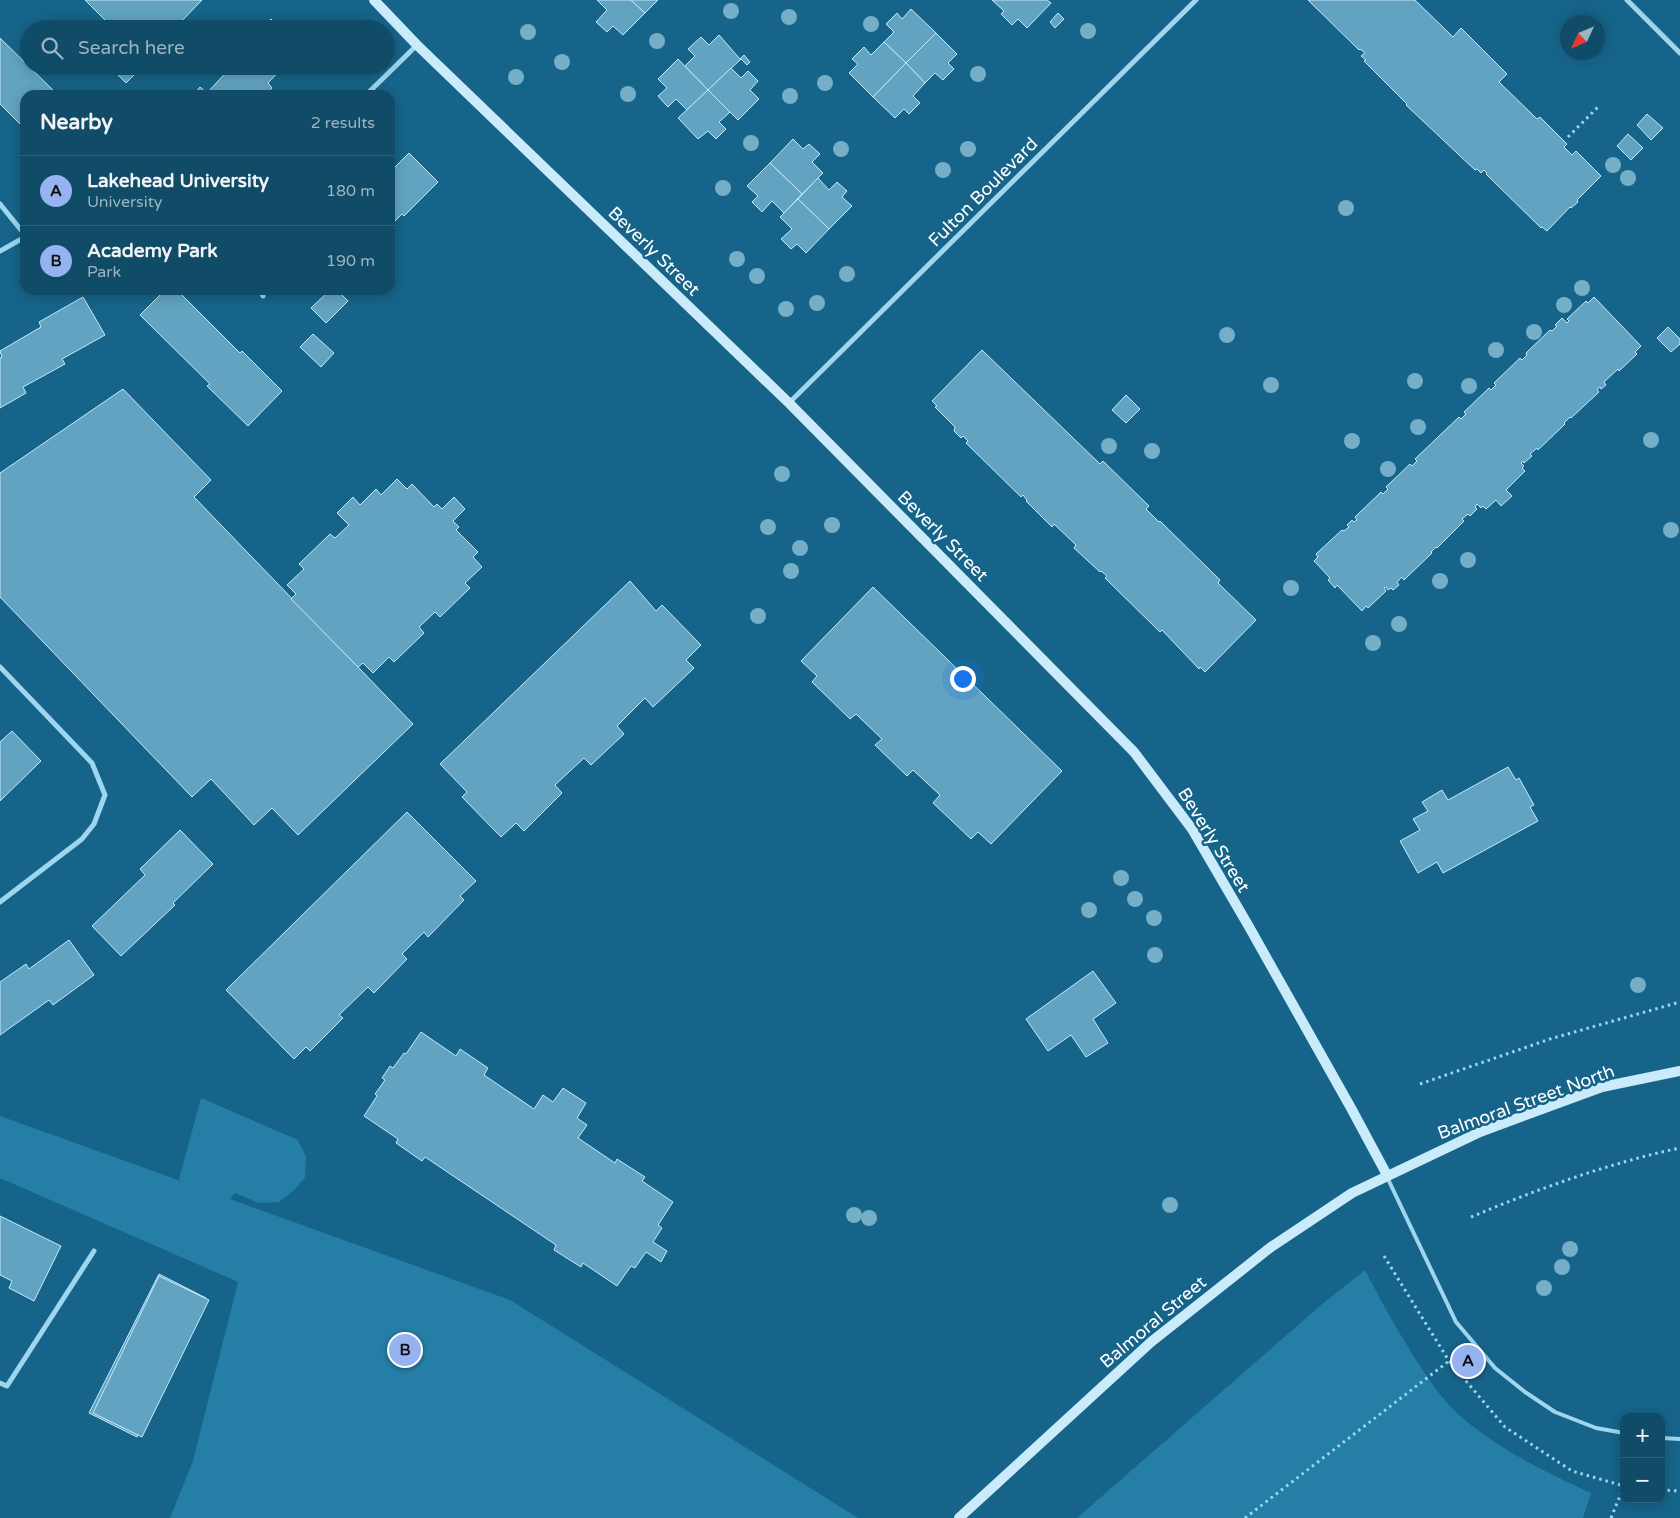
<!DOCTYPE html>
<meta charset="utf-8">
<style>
:root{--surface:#104b67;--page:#1e5570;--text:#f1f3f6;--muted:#9cb3c0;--line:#30637b;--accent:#95b2f1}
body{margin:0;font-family:"Varela Round",sans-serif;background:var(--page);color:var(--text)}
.controls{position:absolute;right:15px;bottom:15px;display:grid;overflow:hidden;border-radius:10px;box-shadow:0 2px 12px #0003}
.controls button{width:45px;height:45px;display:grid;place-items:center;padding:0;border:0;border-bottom:1px solid var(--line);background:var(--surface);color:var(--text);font:25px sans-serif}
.compass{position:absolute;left:1560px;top:15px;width:45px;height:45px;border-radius:50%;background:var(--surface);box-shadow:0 2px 12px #0003;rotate:226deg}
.you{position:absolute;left:962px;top:678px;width:18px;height:18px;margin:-12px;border:4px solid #fff;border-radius:50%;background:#1a73e8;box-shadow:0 0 0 8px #1a73e833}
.badge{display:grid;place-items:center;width:32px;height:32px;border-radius:50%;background:var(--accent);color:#111;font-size:16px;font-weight:700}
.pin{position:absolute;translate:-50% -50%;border:2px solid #fff;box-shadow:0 1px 5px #0006}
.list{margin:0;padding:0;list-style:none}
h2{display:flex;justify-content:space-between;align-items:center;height:65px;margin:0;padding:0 20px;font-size:21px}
h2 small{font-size:16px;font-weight:400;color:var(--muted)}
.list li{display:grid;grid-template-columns:32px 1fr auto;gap:15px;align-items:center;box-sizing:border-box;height:70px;padding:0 20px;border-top:1px solid var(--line)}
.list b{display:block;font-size:19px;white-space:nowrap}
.list p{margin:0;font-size:16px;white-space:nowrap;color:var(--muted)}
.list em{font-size:16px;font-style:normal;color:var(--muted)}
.icon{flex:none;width:28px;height:28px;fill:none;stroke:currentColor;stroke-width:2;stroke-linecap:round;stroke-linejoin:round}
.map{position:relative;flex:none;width:1680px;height:1518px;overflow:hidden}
.search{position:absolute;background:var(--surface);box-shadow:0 2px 12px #0003;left:20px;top:20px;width:375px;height:55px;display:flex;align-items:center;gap:12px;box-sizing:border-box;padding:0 18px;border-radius:28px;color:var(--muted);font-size:19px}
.panel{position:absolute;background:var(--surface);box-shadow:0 2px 12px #0003;left:20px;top:90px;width:375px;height:205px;border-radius:15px}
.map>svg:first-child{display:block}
</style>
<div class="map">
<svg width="1680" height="1518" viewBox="0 0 1680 1518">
<rect width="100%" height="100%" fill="#166489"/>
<g fill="#257ea6">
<polygon points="201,1098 298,1140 306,1157 305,1178 293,1191 279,1202 259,1203 235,1193 230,1199 510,1300 858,1518 170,1518 193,1461 238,1282 0,1178 0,1116 181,1181 179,1179"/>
<path d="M1365,1270C1383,1305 1402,1339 1424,1372C1430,1380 1435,1389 1442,1397C1477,1439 1541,1470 1591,1493L1583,1518H1077L1321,1305Z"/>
</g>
<g fill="#61a3c0" stroke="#c3eafa">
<polygon points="85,0 202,0 174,29 114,29"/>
<polygon points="597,0 631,0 645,13 623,35 613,26 607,32 596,22 607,10"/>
<polygon points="631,0 658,0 645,13"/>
<polygon points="992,0 1047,0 1051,3 1027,28 1018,19 1012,25 1001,14 1004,11"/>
<polygon points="1308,0 1415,0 1453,37 1461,28 1507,74 1499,82 1537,119 1540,117 1567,144 1564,147 1572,155 1576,151 1601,176 1577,200 1578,202 1571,208 1570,207 1547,231 1542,227 1541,228 1486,174 1487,173 1484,170 1481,173 1477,169 1475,170 1406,105 1407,104 1364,61 1366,60 1361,56 1365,53 1360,49 1359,50"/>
<polygon points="911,9 936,33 906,63 884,42 894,32 886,24 897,13 902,19"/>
<polygon points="1058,13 1064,19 1055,28 1050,22"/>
<polygon points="271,19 281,29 261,29"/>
<polygon points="936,33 957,54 948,63 954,69 943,80 935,73 925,83 906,63"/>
<polygon points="719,35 740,59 744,55 750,62 747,65 741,59 708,90 685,66 695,56 688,49 701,37 709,45"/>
<polygon points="0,38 58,95 25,95 25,129 0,104"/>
<polygon points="884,42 906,63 873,97 849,73 858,64 852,59 864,47 871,55"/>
<polygon points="678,59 708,90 687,110 676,99 668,107 658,96 667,88 658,79"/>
<polygon points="906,63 925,83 913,96 920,103 909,114 904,109 895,118 873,97"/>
<polygon points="121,66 131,66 137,72 126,83 115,72"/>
<polygon points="232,66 284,66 268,83 272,88 265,95 193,95 200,87 207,93"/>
<polygon points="731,68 741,78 748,71 758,81 750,90 759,99 738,120 708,90"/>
<polygon points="708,90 730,112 719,122 726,129 716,139 708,131 698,139 678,118"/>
<polygon points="1647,114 1663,128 1651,140 1637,125"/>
<polygon points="1628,134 1643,148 1631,160 1617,146"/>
<polygon points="793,139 803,149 809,144 820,154 812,162 823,173 802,194 770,163"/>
<polygon points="409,153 438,182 404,216 402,214 390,226 390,172"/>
<polygon points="770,163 802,194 784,213 772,201 762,212 752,202 758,196 747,186"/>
<polygon points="818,178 829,190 837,182 847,191 842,197 852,206 829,229 798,199"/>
<polygon points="798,199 829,229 806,253 797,244 791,249 781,239 792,229 780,217"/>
<polygon points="165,290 177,290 240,353 242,351 282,391 248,426 207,386 210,384 140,315"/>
<polygon points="330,290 337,290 348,301 326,323 311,308"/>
<polygon points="83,297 105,335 62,359 65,364 23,387 26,393 0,408 0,358 2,357 0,351 41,327 39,322"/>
<polygon points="1594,297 1641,346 1635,352 1637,354 1619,371 1618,369 1604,382 1606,385 1601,389 1600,387 1597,389 1599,392 1571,418 1570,417 1564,423 1565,424 1538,450 1537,448 1530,454 1532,456 1524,463 1523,461 1521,463 1524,466 1522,468 1525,471 1506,490 1512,496 1501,506 1496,500 1486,509 1483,506 1481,508 1477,504 1475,507 1477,509 1470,516 1468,514 1462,519 1464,521 1437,548 1436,547 1431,552 1432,553 1404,580 1402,577 1397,582 1399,585 1393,590 1391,588 1388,590 1386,587 1384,588 1386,591 1368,608 1366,606 1362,611 1337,585 1335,588 1328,580 1330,578 1314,561 1318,557 1316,554 1342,530 1344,531 1349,527 1347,525 1352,520 1354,522 1357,520 1355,517 1381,492 1383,494 1388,489 1386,487 1410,464 1412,466 1417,461 1415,459 1459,417 1461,419 1466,414 1464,412 1489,388 1491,390 1496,385 1494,383 1520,358 1522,360 1527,355 1526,353 1550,330 1552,331 1557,326 1555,325 1562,318 1567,323 1569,321 1567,319 1586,301 1588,303"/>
<polygon points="1668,327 1680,339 1680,344 1671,352 1657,338"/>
<polygon points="313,334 334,353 321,367 300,347"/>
<polygon points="982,350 1100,464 1103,461 1149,506 1146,509 1159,522 1160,521 1220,580 1218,583 1256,620 1205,672 1200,667 1199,669 1162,630 1160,632 1105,578 1107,576 1101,571 1100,572 1074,548 1076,545 1054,524 1052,527 1026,501 1027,500 1023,495 1021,497 966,443 968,441 963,436 961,438 954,431 955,427 935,407 937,406 932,401"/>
<polygon points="123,389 211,480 194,497 413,724 298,835 272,808 254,825 211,779 192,797 0,597 0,473"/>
<polygon points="1126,395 1140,409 1126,423 1112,410"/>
<polygon points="397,479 407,489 412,484 434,507 437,504 442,509 454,497 465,509 453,521 459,527 456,530 478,552 473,557 482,567 465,583 470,588 440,617 435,612 419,627 424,633 394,662 389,657 373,673 363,663 358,667 291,599 296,594 287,585 304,569 299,564 330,534 335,538 349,525 337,513 353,497 360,505 376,489 381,495"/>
<polygon points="630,581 656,611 662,605 701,645 686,660 694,668 653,707 645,698 617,726 624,734 591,765 584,758 555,785 562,793 524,831 516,823 501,837 462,797 467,792 440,764"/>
<polygon points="873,587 1062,771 991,844 978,832 971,839 933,803 940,795 913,770 907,776 875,745 882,739 856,714 850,719 812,682 817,676 801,661"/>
<polygon points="12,731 41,761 0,801 0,742"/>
<polygon points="1508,767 1516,780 1519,778 1534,805 1530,807 1538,821 1443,873 1437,862 1418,873 1400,841 1420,830 1413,819 1428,811 1422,802 1442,790 1448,800"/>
<polygon points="407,812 476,881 460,896 464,900 428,937 424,932 402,954 407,959 374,993 368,987 339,1015 343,1018 310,1051 306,1047 294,1059 226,990"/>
<polygon points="180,830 213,864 173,903 175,905 121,956 92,926 145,875 140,869"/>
<polygon points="69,940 94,975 53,1005 49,1000 0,1035 0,982 26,964 29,969"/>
<polygon points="1093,971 1116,1003 1093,1019 1108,1043 1086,1057 1071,1035 1048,1051 1026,1019"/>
<polygon points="421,1032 456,1056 460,1049 488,1068 484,1075 534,1109 543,1095 553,1102 563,1088 586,1103 577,1118 587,1125 578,1138 615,1163 617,1159 645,1177 642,1181 673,1202 658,1225 662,1228 653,1242 667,1251 661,1262 646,1252 635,1268 631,1266 617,1286 583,1263 581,1267 554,1250 556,1245 425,1157 422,1161 396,1143 398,1139 364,1116 377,1096 375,1094 385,1080 382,1078 390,1066 393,1068 404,1053 406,1054"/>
<polygon points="0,1216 61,1246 34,1301 9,1288 12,1281 0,1275"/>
<polygon points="159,1274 206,1298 137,1437 89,1413"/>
<polygon points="159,1276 209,1300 142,1437 93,1413"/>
</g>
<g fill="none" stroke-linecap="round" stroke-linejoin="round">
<g stroke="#9dd6ee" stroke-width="3" stroke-dasharray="2.5 4" stroke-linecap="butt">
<polyline points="1568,137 1599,106"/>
<polyline points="1420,1084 1550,1039 1680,1002"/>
<path d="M1471,1217C1538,1189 1609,1163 1680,1148"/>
<polyline points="1384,1256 1449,1361 1505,1427 1572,1471 1624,1486"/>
<polyline points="1661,1490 1680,1491"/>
<polyline points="1245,1518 1449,1361"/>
<polyline points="1611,1518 1624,1486"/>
</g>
<g stroke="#9dd6ee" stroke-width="4">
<polyline points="1387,1177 1456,1322 1495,1368 1525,1392 1555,1412 1596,1428 1624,1433"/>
<polyline points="1661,1438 1680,1439"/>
</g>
<g stroke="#9dd6ee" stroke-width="5">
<polyline points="1627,0 1680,53"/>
<polyline points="366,95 417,45"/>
<polyline points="0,204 25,235"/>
<polyline points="0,251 25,237"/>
<polyline points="260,290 263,296"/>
<polyline points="789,403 1196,0"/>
<polyline points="0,667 92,763 105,795 94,824 82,839 0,902"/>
<polyline points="0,1383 7,1386 94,1251"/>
</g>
<g stroke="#caebfa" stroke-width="10">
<polyline points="374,0 417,45 789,403 1134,752 1192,829 1248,925 1351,1108 1387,1175"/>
<polyline points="959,1518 1151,1342 1271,1247 1352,1193 1480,1132 1602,1087 1680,1071"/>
</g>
</g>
<g fill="#75aec7">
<circle cx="731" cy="11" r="8"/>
<circle cx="789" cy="17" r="8"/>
<circle cx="871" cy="24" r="8"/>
<circle cx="1088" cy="31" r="8"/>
<circle cx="528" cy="32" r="8"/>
<circle cx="657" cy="41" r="8"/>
<circle cx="562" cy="62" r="8"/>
<circle cx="978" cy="74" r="8"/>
<circle cx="516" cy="77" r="8"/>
<circle cx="825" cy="83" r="8"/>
<circle cx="628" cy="94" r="8"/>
<circle cx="790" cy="96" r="8"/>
<circle cx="751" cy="143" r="8"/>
<circle cx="841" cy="149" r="8"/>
<circle cx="968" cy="149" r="8"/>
<circle cx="1613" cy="165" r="8"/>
<circle cx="943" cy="170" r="8"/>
<circle cx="1628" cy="178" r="8"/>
<circle cx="723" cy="188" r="8"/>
<circle cx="1346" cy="208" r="8"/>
<circle cx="737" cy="259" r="8"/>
<circle cx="847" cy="274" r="8"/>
<circle cx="757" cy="276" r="8"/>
<circle cx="1582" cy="288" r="8"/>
<circle cx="817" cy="303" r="8"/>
<circle cx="1564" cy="305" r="8"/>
<circle cx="786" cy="309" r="8"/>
<circle cx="1534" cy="332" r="8"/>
<circle cx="1227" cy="335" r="8"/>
<circle cx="1496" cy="350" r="8"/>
<circle cx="1415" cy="381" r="8"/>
<circle cx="1271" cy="385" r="8"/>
<circle cx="1469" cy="386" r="8"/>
<circle cx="1418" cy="427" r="8"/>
<circle cx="1651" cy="440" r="8"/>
<circle cx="1352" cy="441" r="8"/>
<circle cx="1109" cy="446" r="8"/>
<circle cx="1152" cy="451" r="8"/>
<circle cx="1388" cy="469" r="8"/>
<circle cx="782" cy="474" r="8"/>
<circle cx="832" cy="525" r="8"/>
<circle cx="768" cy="527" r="8"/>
<circle cx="1671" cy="530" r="8"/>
<circle cx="800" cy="548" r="8"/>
<circle cx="1468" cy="560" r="8"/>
<circle cx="791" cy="571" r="8"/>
<circle cx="1440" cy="581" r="8"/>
<circle cx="1291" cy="588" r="8"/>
<circle cx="758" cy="616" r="8"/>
<circle cx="1399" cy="624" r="8"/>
<circle cx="1373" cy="643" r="8"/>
<circle cx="1121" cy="878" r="8"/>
<circle cx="1135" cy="899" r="8"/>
<circle cx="1089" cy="910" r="8"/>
<circle cx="1154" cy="918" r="8"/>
<circle cx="1155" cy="955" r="8"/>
<circle cx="1638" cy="985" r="8"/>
<circle cx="1170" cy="1205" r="8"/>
<circle cx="854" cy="1215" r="8"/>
<circle cx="869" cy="1218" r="8"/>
<circle cx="1570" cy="1249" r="8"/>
<circle cx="1562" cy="1267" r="8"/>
<circle cx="1544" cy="1288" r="8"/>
</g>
<g text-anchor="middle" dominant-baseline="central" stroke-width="5" stroke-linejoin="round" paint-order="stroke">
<g font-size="18" fill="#fff" stroke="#166489">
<text transform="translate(983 192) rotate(-45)">Fulton Boulevard</text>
<text transform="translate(654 251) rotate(44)">Beverly Street</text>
<text transform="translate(943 536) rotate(45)">Beverly Street</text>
<text transform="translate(1214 840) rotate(58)">Beverly Street</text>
<text transform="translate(1526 1102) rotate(-20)">Balmoral Street North</text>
<text transform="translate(1153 1322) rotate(-40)">Balmoral Street</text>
</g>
</g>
</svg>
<div class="controls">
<button>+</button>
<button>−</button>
</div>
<svg class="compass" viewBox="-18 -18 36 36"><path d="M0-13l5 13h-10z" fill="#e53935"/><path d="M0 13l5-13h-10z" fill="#9cb3c0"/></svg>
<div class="you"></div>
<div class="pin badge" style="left:1468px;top:1361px">A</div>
<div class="pin badge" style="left:405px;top:1350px">B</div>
<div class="search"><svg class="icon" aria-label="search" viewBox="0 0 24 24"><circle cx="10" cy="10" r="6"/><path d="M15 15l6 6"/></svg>Search here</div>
<section class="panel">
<h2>Nearby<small>2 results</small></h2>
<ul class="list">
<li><span class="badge">A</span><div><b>Lakehead University</b><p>University</p></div><em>180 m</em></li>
<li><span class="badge">B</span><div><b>Academy Park</b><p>Park</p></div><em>190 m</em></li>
</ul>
</section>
</div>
